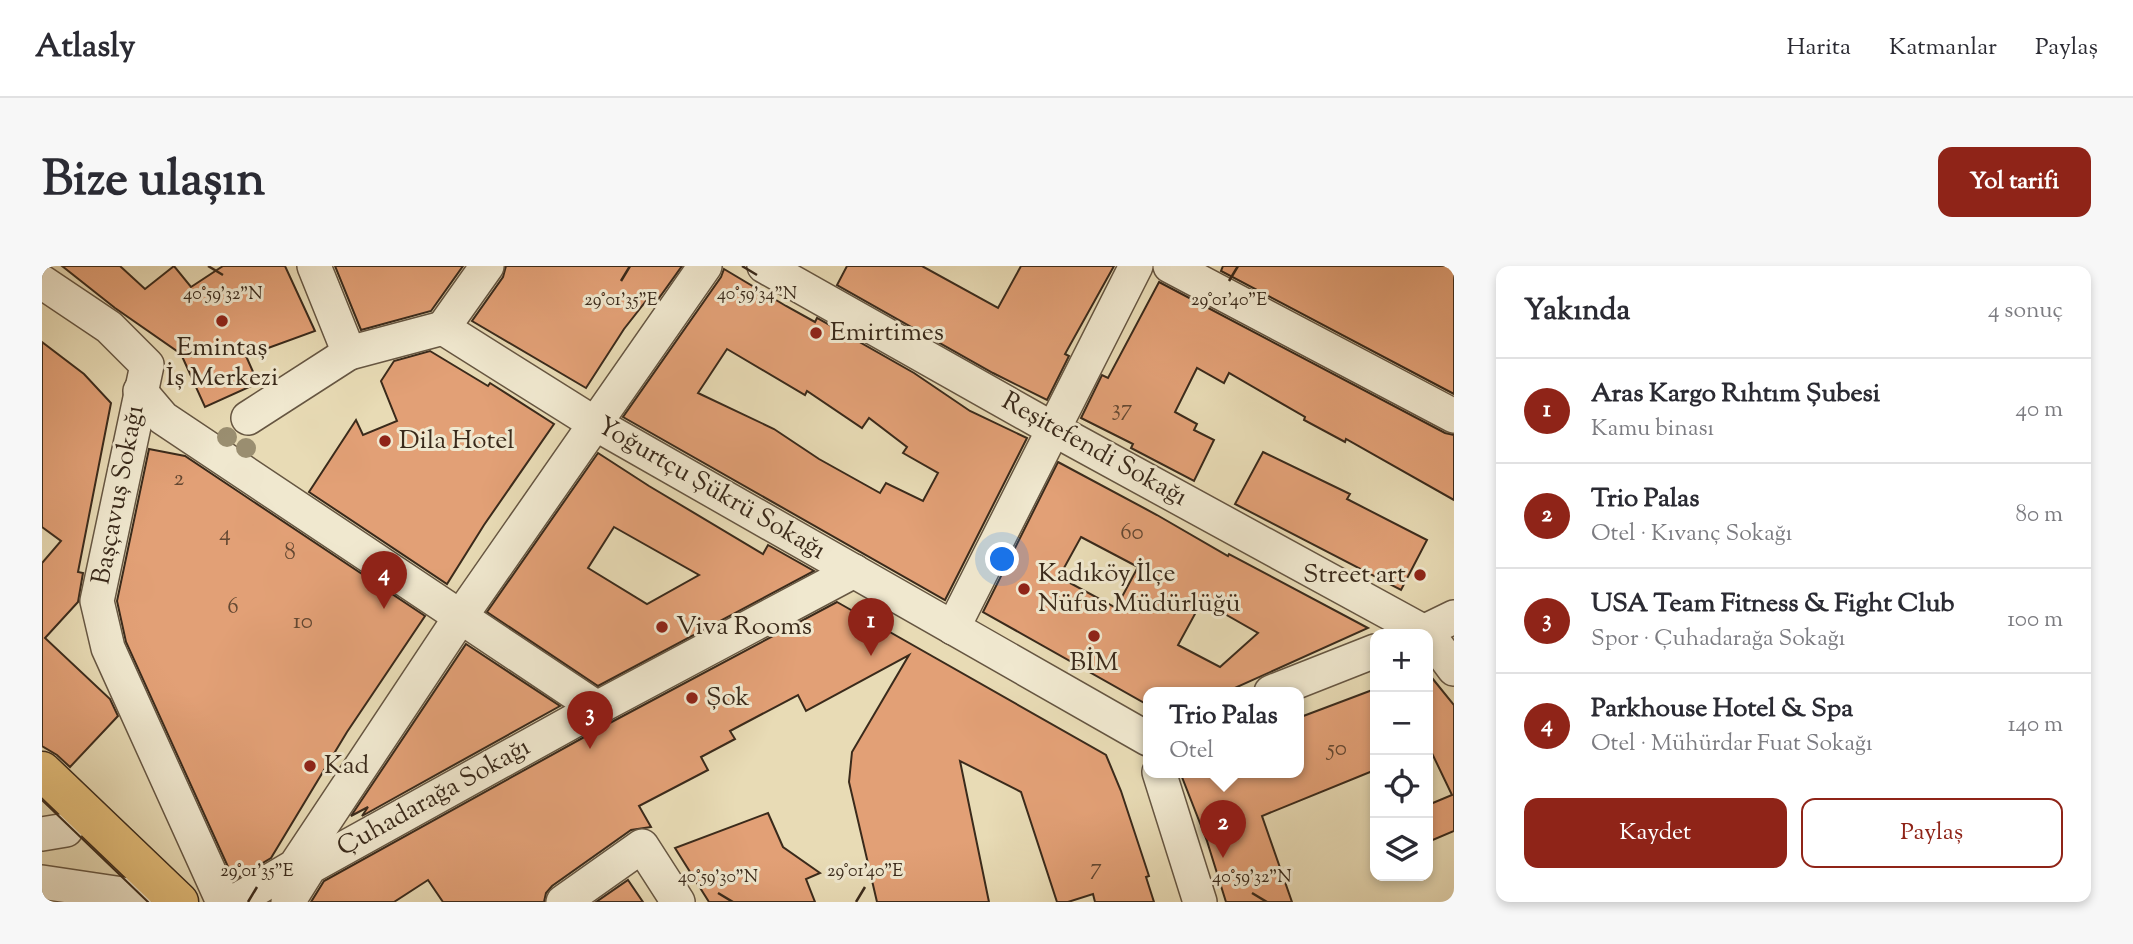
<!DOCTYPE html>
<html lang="tr">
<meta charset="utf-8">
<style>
:root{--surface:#fff;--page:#f7f7f7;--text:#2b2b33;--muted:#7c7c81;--line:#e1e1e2;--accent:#8f2418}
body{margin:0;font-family:"Sorts Mill Goudy",serif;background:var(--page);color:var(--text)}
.controls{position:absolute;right:21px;bottom:21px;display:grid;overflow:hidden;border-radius:14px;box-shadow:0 4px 10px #0003}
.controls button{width:63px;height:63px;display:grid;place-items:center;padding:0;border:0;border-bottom:2px solid var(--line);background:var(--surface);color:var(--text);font:35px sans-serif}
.you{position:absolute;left:961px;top:294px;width:24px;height:24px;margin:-18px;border:5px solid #fff;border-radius:50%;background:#1a73e8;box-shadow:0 0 0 10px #1a73e833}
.badge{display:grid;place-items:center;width:46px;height:46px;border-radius:50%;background:var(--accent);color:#fff;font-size:23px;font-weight:700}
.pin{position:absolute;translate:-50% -58px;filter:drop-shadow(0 2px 4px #0008)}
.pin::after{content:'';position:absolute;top:37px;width:24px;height:21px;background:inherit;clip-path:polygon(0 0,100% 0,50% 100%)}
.popup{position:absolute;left:1101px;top:421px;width:161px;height:91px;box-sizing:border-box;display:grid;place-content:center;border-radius:14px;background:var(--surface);filter:drop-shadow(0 2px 5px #0005);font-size:23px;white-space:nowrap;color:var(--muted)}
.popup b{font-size:26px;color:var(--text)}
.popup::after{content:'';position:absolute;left:50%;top:100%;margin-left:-14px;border:14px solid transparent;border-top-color:var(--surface)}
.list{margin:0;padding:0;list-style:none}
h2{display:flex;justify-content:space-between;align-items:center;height:91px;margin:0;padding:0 28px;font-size:30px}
h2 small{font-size:23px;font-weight:400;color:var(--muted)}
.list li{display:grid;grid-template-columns:46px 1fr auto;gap:21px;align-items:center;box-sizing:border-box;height:105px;padding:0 28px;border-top:2px solid var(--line)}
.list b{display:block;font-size:26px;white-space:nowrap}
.list p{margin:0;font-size:23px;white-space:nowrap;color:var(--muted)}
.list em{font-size:23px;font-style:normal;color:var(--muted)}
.actions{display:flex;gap:14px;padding:21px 28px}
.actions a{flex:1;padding:16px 0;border:2px solid var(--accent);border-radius:14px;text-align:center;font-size:24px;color:var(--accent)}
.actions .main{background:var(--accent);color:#fff}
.icon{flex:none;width:38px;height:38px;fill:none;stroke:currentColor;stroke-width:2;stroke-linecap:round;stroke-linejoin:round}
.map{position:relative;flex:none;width:1412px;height:636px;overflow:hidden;border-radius:14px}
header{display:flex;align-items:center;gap:42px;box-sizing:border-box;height:98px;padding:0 35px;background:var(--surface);border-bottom:2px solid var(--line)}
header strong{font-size:33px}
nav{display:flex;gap:38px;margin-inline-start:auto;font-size:24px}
.intro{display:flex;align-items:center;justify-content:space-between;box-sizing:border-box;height:168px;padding:0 42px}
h1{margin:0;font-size:49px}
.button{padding:18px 32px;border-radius:14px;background:var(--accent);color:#fff;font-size:24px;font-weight:700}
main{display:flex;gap:42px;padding:0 42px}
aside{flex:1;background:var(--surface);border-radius:14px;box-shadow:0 4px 10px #0003}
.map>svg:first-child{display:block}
</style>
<header>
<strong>Atlasly</strong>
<nav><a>Harita</a><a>Katmanlar</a><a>Paylaş</a></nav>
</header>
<div class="intro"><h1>Bize ulaşın</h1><a class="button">Yol tarifi</a></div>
<main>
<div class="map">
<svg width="1412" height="636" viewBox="0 0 1412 636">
<rect width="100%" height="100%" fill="#e8dbb5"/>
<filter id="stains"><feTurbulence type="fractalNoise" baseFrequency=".00286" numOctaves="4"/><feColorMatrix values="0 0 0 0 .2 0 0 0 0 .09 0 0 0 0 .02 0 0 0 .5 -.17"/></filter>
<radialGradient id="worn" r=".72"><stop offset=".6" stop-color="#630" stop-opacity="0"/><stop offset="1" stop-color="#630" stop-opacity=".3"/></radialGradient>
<g fill="#e2a076" stroke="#3a2a1b" stroke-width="2" fill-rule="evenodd">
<polygon points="20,0 78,0 103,23 132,0 149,21 181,0 243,0 273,65 204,90 216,117 163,141 139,88 73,42"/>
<polygon points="293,0 421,0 389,45 319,64"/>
<polygon points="464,0 640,0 612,39 604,35 582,63 544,122 430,55 461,11"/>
<polygon points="805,0 880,0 956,42 979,0 1072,0 1023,88 1027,90 1005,134 951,107 795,19"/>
<polygon points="1181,0 1412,0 1412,128 1179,5"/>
<path d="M682,3L744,40L773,56L775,52L872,107L928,145L985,172L903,334L581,151L679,11ZM685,83L763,129L765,125L820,162L827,152L865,181L861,187L896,207L881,235L844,217L838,227L777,193L732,163L656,127Z"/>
<polygon points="1117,16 1403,167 1412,169 1412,234 1304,173 1303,176 1262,154 1263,151 1187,107 1182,117 1155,102 1133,146 1155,158 1152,164 1172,174 1152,215 1089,182 1091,178 1039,152 1060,109 1066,112"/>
<polygon points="0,76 42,108 69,137 36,306 41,307 36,336 3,372 68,433 76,450 28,501 15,489 0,480 0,297 19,275 0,261"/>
<polygon points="388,85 446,120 448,117 512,158 442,259 405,318 267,226 314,154 321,169 355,155 339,115 352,95"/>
<polygon points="107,183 143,190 383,350 305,466 229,592 192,614 84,376 75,335"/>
<polygon points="1221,186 1308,228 1305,233 1385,274 1359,324 1193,238"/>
<path d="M556,187L607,220L721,288L726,279L772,305L556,420L445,346ZM572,261L657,309L605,338L546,302Z"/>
<path d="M1016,196L1115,249L1186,290L1187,288L1326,362L1184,426H1106V439L941,346ZM1039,271L1096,301L1074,342L1017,311ZM1160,335L1216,367L1178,401L1136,379Z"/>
<polygon points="795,336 1064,489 1079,525 1107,610 1104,611 1112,636 1053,636 1051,628 1026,636 1015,636 979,526 918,495 947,636 835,636 807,516 810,486 867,389 764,445 756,429 688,465 693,473 659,491 666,504 597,540 609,561 589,564 510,620 504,627 502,636 401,636 386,614 352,636 269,636 282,615 564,459"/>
<polygon points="424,378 518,440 320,550 326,541 309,550"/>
<polygon points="1386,407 1412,439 1412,565 1386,576 1386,539 1410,529 1386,479"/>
<polygon points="1333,423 1333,504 1220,550 1250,636 1184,636 1165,575 1138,506 1256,506 1256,452"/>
<polygon points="726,547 741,581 778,607 764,613 773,636 667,636 633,582"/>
<polygon points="586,614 601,636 554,636"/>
</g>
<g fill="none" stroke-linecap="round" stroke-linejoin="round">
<g stroke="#665642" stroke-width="36">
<g id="minor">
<polyline points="272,0 307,87 401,62 552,157 1106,473"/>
<polyline points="722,0 1011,163 1386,368"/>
<polyline points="1128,0 1412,150"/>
<polyline points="0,16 67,61 105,99 55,335 66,382 181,636"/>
<polyline points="401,62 445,0"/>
<polyline points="98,125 121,152 555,442"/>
<polyline points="206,152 307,87"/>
<polyline points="911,362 1094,0"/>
<polyline points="1377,368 1412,351"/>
<polyline points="1386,368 1412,403"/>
<polyline points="1229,426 1333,385"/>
<polyline points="1117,506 1158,636"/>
<polyline points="0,568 24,564"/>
<polyline points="0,616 94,630"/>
<polyline points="192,636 253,600 419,350 663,0"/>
<polyline points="246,636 268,601 555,442 812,305"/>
<polyline points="521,636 600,580 636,636"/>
</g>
</g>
<g stroke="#3a2a1b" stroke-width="41">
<polyline id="major" points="0,505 137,636"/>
</g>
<use href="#minor" stroke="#f0e8cf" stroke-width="33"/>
<use href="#major" stroke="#e4be7a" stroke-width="38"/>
<polyline stroke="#3a2a1b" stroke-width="2" points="0,534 106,636"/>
</g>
<g fill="#9a8e70">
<circle cx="185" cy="171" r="10"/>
<circle cx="204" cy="182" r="10"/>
</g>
<path fill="none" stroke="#3a2a1b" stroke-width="2.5" d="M166,0L181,9M700,0L715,9M579,15L588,0M1187,15L1196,0M676,627L691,636M1210,627L1225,636M206,636L215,621M814,636L823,621"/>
<g fill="#8f2418" stroke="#f0e8cf" stroke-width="2.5">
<circle cx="180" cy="55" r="7"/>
<circle cx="774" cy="67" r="7"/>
<circle cx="343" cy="175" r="7"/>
<circle cx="1378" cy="309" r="7"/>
<circle cx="982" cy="323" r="7"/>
<circle cx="620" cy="361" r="7"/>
<circle cx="1052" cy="370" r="7"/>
<circle cx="650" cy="432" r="7"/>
<circle cx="268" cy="500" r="7"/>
</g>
<g text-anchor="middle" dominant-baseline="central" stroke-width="6" stroke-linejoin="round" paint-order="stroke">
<g font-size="23" fill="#644832">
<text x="1080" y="143">37</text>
<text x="137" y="213">2</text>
<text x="1090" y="267">60</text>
<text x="183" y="268">4</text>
<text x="248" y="287">8</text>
<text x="191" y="341">6</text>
<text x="261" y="356">10</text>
<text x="1295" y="483">50</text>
<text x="1054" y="602">7</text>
</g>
<g font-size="26" fill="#3a2a1b" stroke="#f0e8cf" text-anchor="start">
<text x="788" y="67">Emirtimes</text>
<text x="180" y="82" text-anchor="middle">Emintaş<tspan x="180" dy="30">İş Merkezi</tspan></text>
<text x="357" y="175">Dila Hotel</text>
<text x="996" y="308">Kadıköy İlçe<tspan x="996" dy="30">Nüfus Müdürlüğü</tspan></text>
<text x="1364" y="309" text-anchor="end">Street art</text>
<text x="634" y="361">Viva Rooms</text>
<text x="1052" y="397" text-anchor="middle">BİM</text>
<text x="664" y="432">Şok</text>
<text x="282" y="500">Kad</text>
</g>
<g font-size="26" fill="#3a2a1b" stroke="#f0e8cf">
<text transform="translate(1052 184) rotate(29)">Reşitefendi Sokağı</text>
<text transform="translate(669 223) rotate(30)">Yoğurtçu Şükrü Sokağı</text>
<text transform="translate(77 229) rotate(-79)">Başçavuş Sokağı</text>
<text transform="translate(392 532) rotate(-29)">Çuhadarağa Sokağı</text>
</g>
</g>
<g font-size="18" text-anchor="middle" fill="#3a2a1b" stroke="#f0e8cf" stroke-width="6" stroke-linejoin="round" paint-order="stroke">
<text x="181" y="33">40°59'32"N</text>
<text x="715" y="33">40°59'34"N</text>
<text x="579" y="39">29°01'35"E</text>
<text x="1187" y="39">29°01'40"E</text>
<text x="215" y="610">29°01'35"E</text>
<text x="823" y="610">29°01'40"E</text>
<text x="676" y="616">40°59'30"N</text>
<text x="1210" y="616">40°59'32"N</text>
</g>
<rect width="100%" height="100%" filter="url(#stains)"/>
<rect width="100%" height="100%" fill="url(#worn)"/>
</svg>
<div class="controls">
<button>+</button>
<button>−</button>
<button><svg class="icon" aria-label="locate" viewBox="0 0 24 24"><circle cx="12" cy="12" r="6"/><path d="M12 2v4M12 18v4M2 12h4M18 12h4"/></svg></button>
<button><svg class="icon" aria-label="layers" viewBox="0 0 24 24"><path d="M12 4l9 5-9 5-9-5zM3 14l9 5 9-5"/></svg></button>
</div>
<div class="you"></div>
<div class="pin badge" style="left:829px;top:390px">1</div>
<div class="pin badge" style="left:1181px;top:592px">2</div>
<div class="popup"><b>Trio Palas</b>Otel</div>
<div class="pin badge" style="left:548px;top:483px">3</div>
<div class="pin badge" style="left:342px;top:343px">4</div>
</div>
<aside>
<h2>Yakında<small>4 sonuç</small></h2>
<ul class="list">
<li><span class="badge">1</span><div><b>Aras Kargo Rıhtım Şubesi</b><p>Kamu binası</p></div><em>40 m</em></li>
<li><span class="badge">2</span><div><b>Trio Palas</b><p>Otel · Kıvanç Sokağı</p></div><em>80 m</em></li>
<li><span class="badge">3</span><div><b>USA Team Fitness &amp; Fight Club</b><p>Spor · Çuhadarağa Sokağı</p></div><em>100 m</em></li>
<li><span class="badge">4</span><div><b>Parkhouse Hotel &amp; Spa</b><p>Otel · Mühürdar Fuat Sokağı</p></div><em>140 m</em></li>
</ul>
<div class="actions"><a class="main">Kaydet</a><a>Paylaş</a></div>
</aside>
</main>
